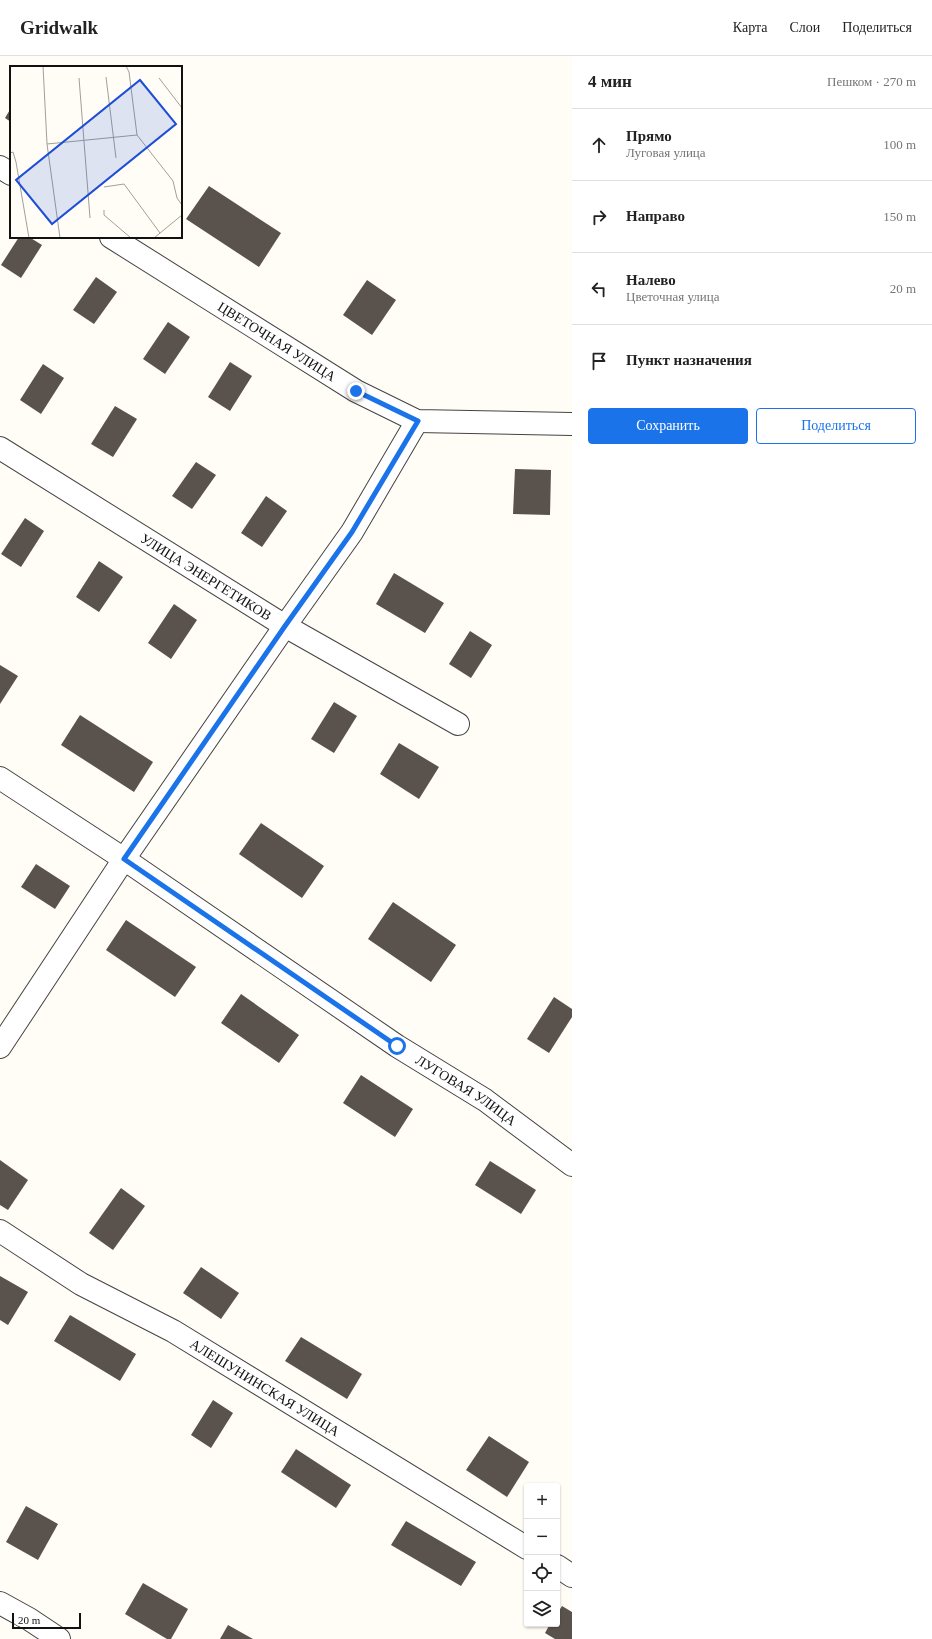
<!DOCTYPE html>
<html lang="ru">
<meta charset="utf-8">
<style>
:root{--surface:#fff;--page:#f2f2f2;--text:#222;--muted:#767676;--line:#e0e0e0;--accent:#1a73e8}
body{margin:0;font-family:"Times New Roman",serif;background:var(--page);color:var(--text)}
.controls{position:absolute;right:12px;bottom:12px;display:grid;overflow:hidden;border-radius:4px;box-shadow:0 1px 3px #0004}
.controls button{width:36px;height:36px;display:grid;place-items:center;padding:0;border:0;border-bottom:1px solid var(--line);background:var(--surface);color:var(--text);font:20px sans-serif}
.scale{position:absolute;left:12px;bottom:10px;width:69px;box-sizing:border-box;padding-left:4px;border:2px solid #111;border-top:0;font-size:11px;line-height:14px;white-space:nowrap;color:#111;-webkit-text-stroke:3px #fff;paint-order:stroke}
.stop{position:absolute;width:12px;height:12px;margin:-9px;border:3px solid #1a73e8;border-radius:50%;background:#fff}
.stop.end{background:#1a73e8;border-color:#fff;box-shadow:0 1px 4px #0008}
.list{margin:0;padding:0;list-style:none}
h2{display:flex;justify-content:space-between;align-items:center;height:52px;margin:0;padding:0 16px;font-size:17px}
h2 small{font-size:13px;font-weight:400;color:var(--muted)}
.list li{display:grid;grid-template-columns:26px 1fr auto;gap:12px;align-items:center;box-sizing:border-box;height:72px;padding:0 16px;border-top:1px solid var(--line)}
.list b{display:block;font-size:15px;white-space:nowrap}
.list p{margin:0;font-size:13px;white-space:nowrap;color:var(--muted)}
.list em{font-size:13px;font-style:normal;color:var(--muted)}
.actions{display:flex;gap:8px;padding:12px 16px}
.actions a{flex:1;padding:9px 0;border:1px solid var(--accent);border-radius:4px;text-align:center;font-size:14px;color:var(--accent)}
.actions .main{background:var(--accent);color:#fff}
.icon{flex:none;width:22px;height:22px;fill:none;stroke:currentColor;stroke-width:2;stroke-linecap:round;stroke-linejoin:round}
.map{position:relative;flex:none;width:572px;height:1583px;overflow:hidden}
header{display:flex;align-items:center;gap:24px;box-sizing:border-box;height:56px;padding:0 20px;background:var(--surface);border-bottom:1px solid var(--line)}
header strong{font-size:19px}
nav{display:flex;gap:22px;margin-inline-start:auto;font-size:14px}
main{display:flex}
aside{flex:1;background:var(--surface)}
.map>svg:first-child{display:block}
</style>
<header>
<strong>Gridwalk</strong>
<nav><a>Карта</a><a>Слои</a><a>Поделиться</a></nav>
</header>
<main>
<div class="map">
<svg width="572" height="1583" viewBox="0 0 572 1583">
<rect width="100%" height="100%" fill="#fffdf5"/>
<g fill="#5a524d">
<polygon points="11,52 11,66 5,62"/>
<polygon points="209,130 281,177 259,211 186,163"/>
<polygon points="19,181 29,181 42,189 21,222 1,209"/>
<polygon points="96,221 117,236 94,268 73,254"/>
<polygon points="367,224 396,244 372,279 343,259"/>
<polygon points="168,266 190,281 165,318 143,303"/>
<polygon points="230,306 252,320 230,355 208,341"/>
<polygon points="43,308 64,322 41,358 20,344"/>
<polygon points="115,350 137,363 113,401 91,388"/>
<polygon points="196,406 216,419 192,453 172,440"/>
<polygon points="515,413 551,414 550,459 513,458"/>
<polygon points="266,440 287,455 262,491 241,477"/>
<polygon points="25,462 44,475 21,511 1,498"/>
<polygon points="99,505 123,521 99,556 76,541"/>
<polygon points="394,517 444,547 425,577 376,548"/>
<polygon points="174,548 197,564 171,603 148,587"/>
<polygon points="470,575 492,589 471,622 449,608"/>
<polygon points="0,609 18,620 0,648"/>
<polygon points="334,646 357,660 334,697 311,683"/>
<polygon points="80,659 153,706 134,736 61,689"/>
<polygon points="399,687 439,711 419,743 380,718"/>
<polygon points="261,767 324,810 302,842 239,798"/>
<polygon points="36,808 70,830 55,853 21,831"/>
<polygon points="393,846 456,889 431,926 368,883"/>
<polygon points="126,864 196,911 175,941 106,894"/>
<polygon points="241,938 299,979 279,1007 221,967"/>
<polygon points="554,941 572,953 572,961 549,997 527,983"/>
<polygon points="361,1019 413,1053 395,1081 343,1047"/>
<polygon points="0,1104 28,1124 8,1154 0,1149"/>
<polygon points="490,1105 536,1134 521,1158 475,1129"/>
<polygon points="121,1132 145,1150 113,1194 89,1177"/>
<polygon points="201,1211 239,1237 221,1263 183,1237"/>
<polygon points="0,1220 28,1236 8,1269 0,1264"/>
<polygon points="70,1259 136,1298 120,1325 54,1285"/>
<polygon points="301,1281 362,1318 347,1343 285,1305"/>
<polygon points="213,1344 233,1357 211,1392 191,1379"/>
<polygon points="489,1380 529,1406 507,1441 466,1414"/>
<polygon points="296,1393 351,1429 336,1452 281,1416"/>
<polygon points="26,1450 58,1468 38,1504 6,1486"/>
<polygon points="406,1465 476,1506 461,1530 391,1489"/>
<polygon points="143,1527 188,1553 171,1583 167,1583 125,1558"/>
<polygon points="562,1550 572,1556 572,1583 555,1583 545,1577 550,1568 557,1568 557,1558"/>
<polygon points="228,1569 253,1583 220,1583"/>
</g>
<g fill="none" stroke-linecap="round" stroke-linejoin="round">
<g stroke="#444" stroke-width="24">
<g id="street">
<polyline points="0,111 11,118"/>
<path id="s1" d="M111,181L356,335L417,365L572,368"/>
<path id="s2" d="M0,392L285,570L458,668"/>
<path id="s3" d="M0,722L124,803L397,990L485,1044L572,1109"/>
<polyline points="0,991 124,803 285,570 352,476 417,365"/>
<path id="s4" d="M0,1175L81,1228L173,1275L527,1492"/>
<polyline points="557,1510 572,1520"/>
<polyline points="0,1547 29,1563 59,1583"/>
</g>
</g>
<use href="#street" stroke="#fff" stroke-width="22"/>
</g>
<g fill="none" stroke-linecap="round" stroke-linejoin="round">
<polyline stroke="#1a73e8" stroke-width="5" points="356,335 418,365 352,476 285,570 124,803 397,990"/>
</g>
<g text-anchor="middle" dominant-baseline="central" stroke-width="4" stroke-linejoin="round" paint-order="stroke">
<g font-size="14" fill="#111" stroke="#fff">
<text stroke="none"><textPath href="#s1" startOffset="196">ЦВЕТОЧНАЯ УЛИЦА</textPath></text>
<text stroke="none"><textPath href="#s2" startOffset="243">УЛИЦА ЭНЕРГЕТИКОВ</textPath></text>
<text stroke="none"><textPath href="#s3" startOffset="561">ЛУГОВАЯ УЛИЦА</textPath></text>
<text stroke="none"><textPath href="#s4" startOffset="308">АЛЕШУНИНСКАЯ УЛИЦА</textPath></text>
</g>
</g>
<g transform="translate(10 10)">
<rect width="172" height="172" fill="#fffdf5"/>
<path fill="none" stroke="#a09f9a" stroke-width="1" d="M33,0L37,78L50,172M116,0L119,6L127,69L163,115L167,132L172,139M96,11L106,92M69,12L80,152M149,12L172,42M37,78L127,69M0,87L3,86L6,96L19,172M94,121L114,118L150,167M94,144V149L121,172M144,172L172,149"/>
<path fill="#1d4ed8" fill-opacity="0.15" stroke="#1d4ed8" stroke-width="2" d="M130,14L166,58L42,158L6,114Z"/>
<rect width="172" height="172" fill="none" stroke="#111" stroke-width="2"/>
</g>
</svg>
<div class="controls">
<button>+</button>
<button>−</button>
<button><svg class="icon" aria-label="locate" viewBox="0 0 24 24"><circle cx="12" cy="12" r="6"/><path d="M12 2v4M12 18v4M2 12h4M18 12h4"/></svg></button>
<button><svg class="icon" aria-label="layers" viewBox="0 0 24 24"><path d="M12 4l9 5-9 5-9-5zM3 14l9 5 9-5"/></svg></button>
</div>
<div class="scale">20 m</div>
<div class="stop" style="left:397px;top:990px"></div>
<div class="stop end" style="left:356px;top:335px"></div>
</div>
<aside>
<h2>4 мин<small>Пешком · 270 m</small></h2>
<ul class="list">
<li><svg class="icon" aria-label="ahead" viewBox="0 0 24 24"><path d="M12 20V5M6 11l6-6 6 6"/></svg><div><b>Прямо</b><p>Луговая улица</p></div><em>100 m</em></li>
<li><svg class="icon" aria-label="right" viewBox="0 0 24 24"><path d="M7 20v-9h11M14 6l5 5-5 5"/></svg><div><b>Направо</b></div><em>150 m</em></li>
<li><svg class="icon" aria-label="left" viewBox="0 0 24 24"><path d="M17 20v-9H6M10 6l-5 5 5 5"/></svg><div><b>Налево</b><p>Цветочная улица</p></div><em>20 m</em></li>
<li><svg class="icon" aria-label="arrive" viewBox="0 0 24 24"><path d="M6 21V4h12l-3 4 3 4H6"/></svg><div><b>Пункт назначения</b></div></li>
</ul>
<div class="actions"><a class="main">Сохранить</a><a>Поделиться</a></div>
</aside>
</main>
